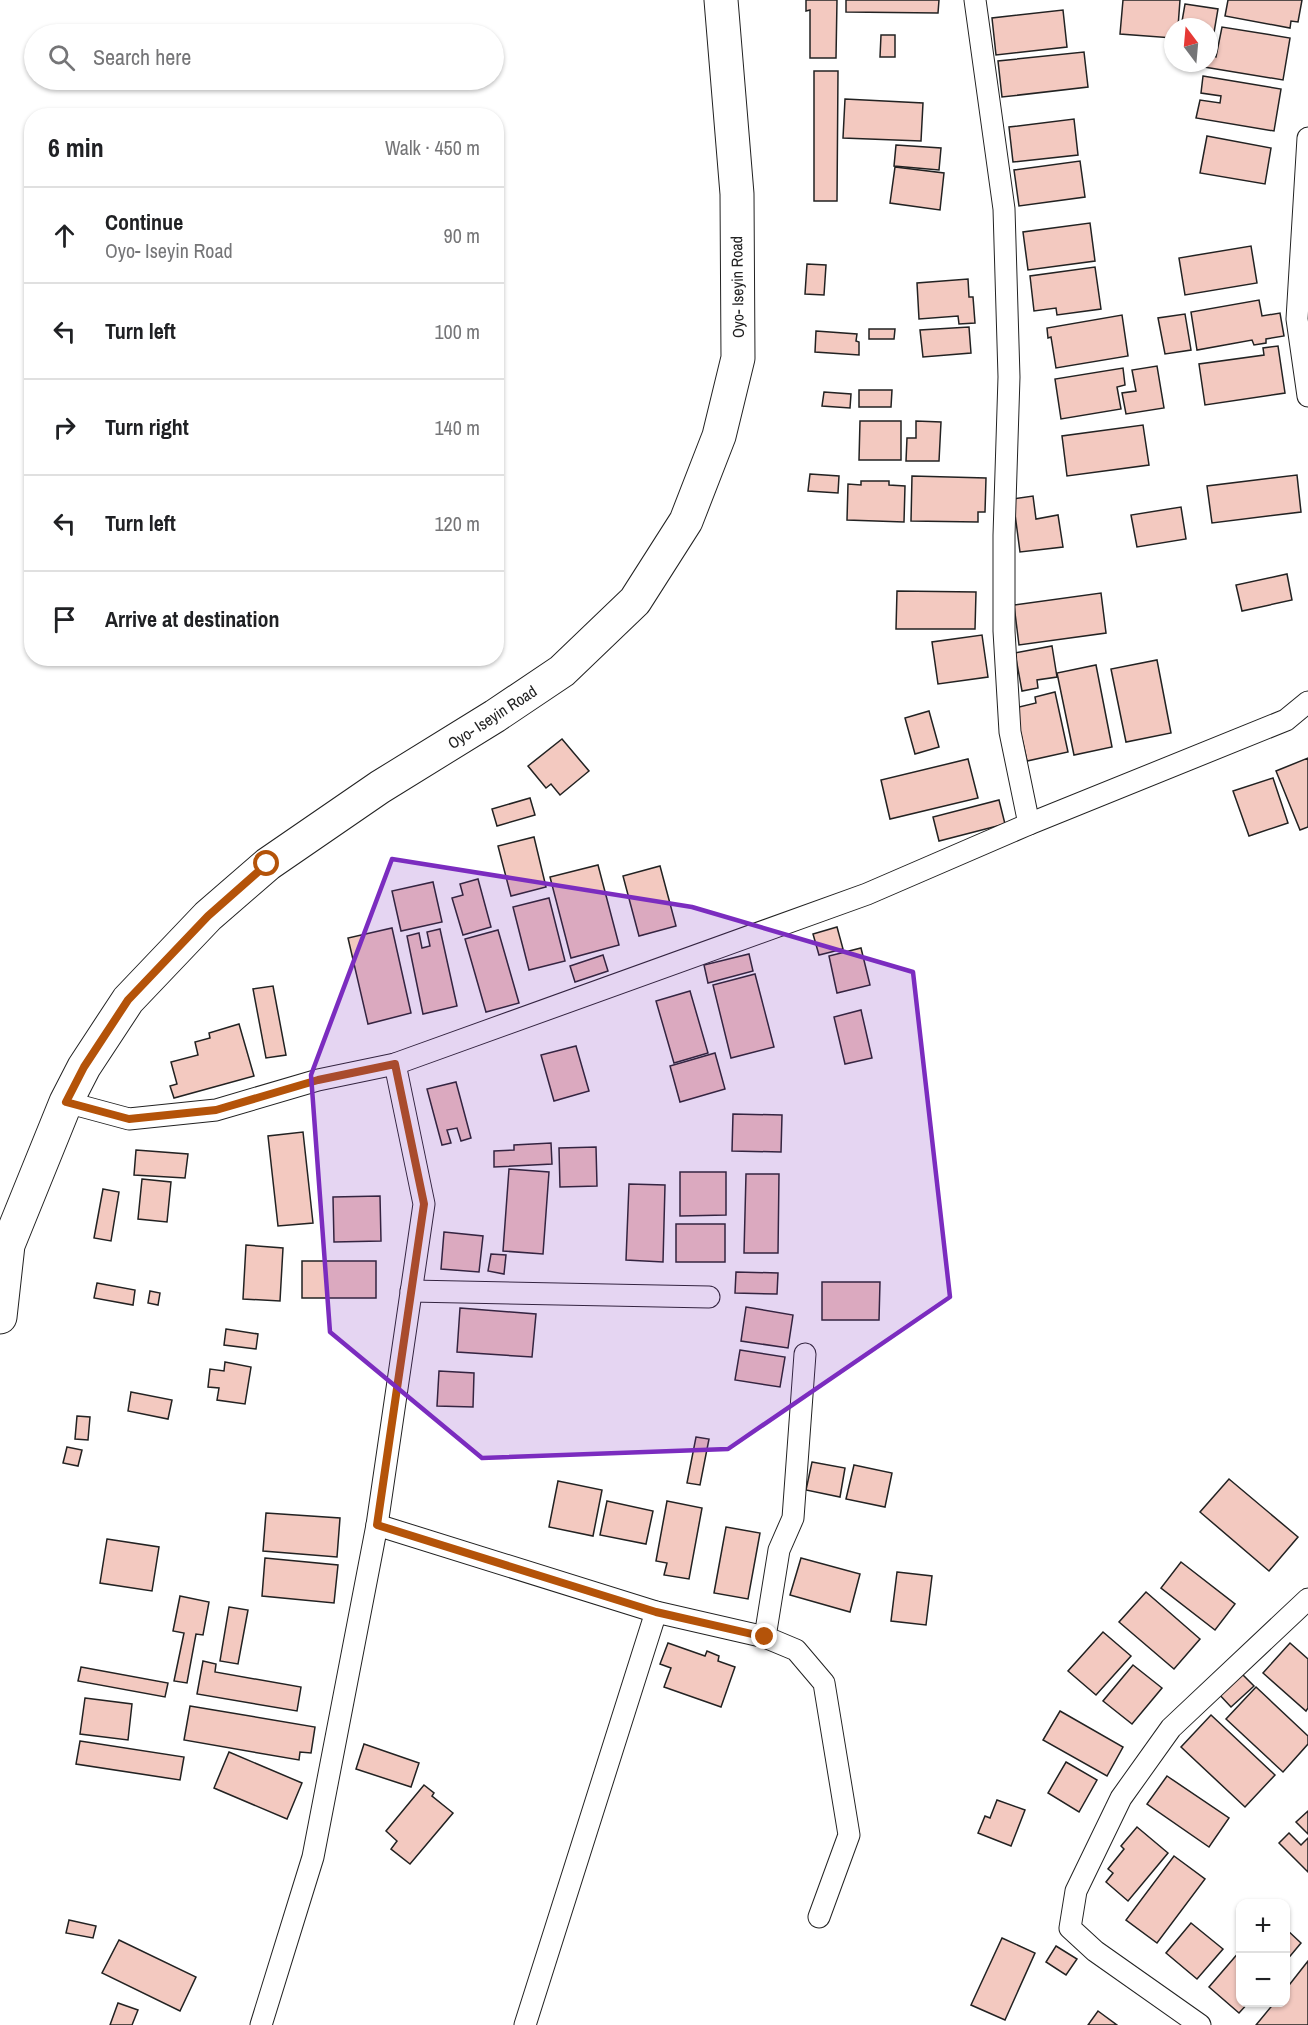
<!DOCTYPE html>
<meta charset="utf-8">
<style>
:root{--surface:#fff;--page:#f6f6f6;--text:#202124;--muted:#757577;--line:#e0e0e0}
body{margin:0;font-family:"Archivo Narrow",sans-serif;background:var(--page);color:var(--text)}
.controls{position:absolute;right:18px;bottom:18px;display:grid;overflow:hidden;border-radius:12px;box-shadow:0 2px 4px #0004}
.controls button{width:54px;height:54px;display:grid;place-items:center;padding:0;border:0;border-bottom:2px solid var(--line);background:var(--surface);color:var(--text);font:30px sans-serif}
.compass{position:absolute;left:1164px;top:18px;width:54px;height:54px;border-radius:50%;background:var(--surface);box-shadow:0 2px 4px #0004;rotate:344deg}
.stop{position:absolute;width:18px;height:18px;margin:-14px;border:4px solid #b45309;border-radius:50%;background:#fff}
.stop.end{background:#b45309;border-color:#fff;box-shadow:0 2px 6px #0008}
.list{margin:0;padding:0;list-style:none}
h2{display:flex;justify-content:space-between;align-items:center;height:78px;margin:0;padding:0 24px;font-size:26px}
h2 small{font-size:20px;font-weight:400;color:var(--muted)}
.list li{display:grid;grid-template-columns:39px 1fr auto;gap:18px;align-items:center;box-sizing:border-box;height:96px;padding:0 24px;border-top:2px solid var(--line)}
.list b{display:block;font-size:22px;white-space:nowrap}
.list p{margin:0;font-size:20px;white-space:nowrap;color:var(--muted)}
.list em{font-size:20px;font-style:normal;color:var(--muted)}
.icon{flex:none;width:33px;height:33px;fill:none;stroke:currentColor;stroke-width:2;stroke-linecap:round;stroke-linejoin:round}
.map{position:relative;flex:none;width:1308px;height:2025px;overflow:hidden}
.search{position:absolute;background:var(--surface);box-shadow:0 2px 4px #0004;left:24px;top:24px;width:480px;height:66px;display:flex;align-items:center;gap:15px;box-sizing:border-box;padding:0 21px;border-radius:33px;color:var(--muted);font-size:22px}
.panel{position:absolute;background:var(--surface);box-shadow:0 2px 4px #0004;left:24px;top:108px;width:480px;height:558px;border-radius:24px}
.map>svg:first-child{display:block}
</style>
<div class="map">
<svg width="1308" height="2025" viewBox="0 0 1308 2025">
<rect width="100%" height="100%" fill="#fff"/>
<g fill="#f3c9c0" stroke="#222" stroke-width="1.5">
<polygon points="806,0 837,0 836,58 810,58 810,10 806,11"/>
<polygon points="846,0 939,0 938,13 846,12"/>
<polygon points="1123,0 1180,0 1178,27 1173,27 1173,38 1120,34"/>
<polygon points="1228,0 1302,0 1298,22 1291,21 1290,28 1225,16"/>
<polygon points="1185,4 1218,9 1210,56 1216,57 1222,27 1290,38 1283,80 1180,63 1209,63 1209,27 1181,27"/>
<polygon points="1063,10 1067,47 996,55 992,18"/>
<polygon points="881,35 895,35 895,57 880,57"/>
<polygon points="1084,52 1088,87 1002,97 998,61"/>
<polygon points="814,71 838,71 837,201 814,201"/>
<polygon points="1203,76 1281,89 1274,131 1196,118 1200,100 1220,103 1221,96 1201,93"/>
<polygon points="845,99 923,103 921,141 843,138"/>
<polygon points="1074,119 1078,155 1013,162 1009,127"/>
<polygon points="1207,136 1271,148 1265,184 1200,173"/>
<polygon points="896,145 941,148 939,170 894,166"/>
<polygon points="1080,161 1085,197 1019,206 1014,170"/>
<polygon points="895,167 944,173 940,210 890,203"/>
<polygon points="1090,223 1095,261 1028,270 1023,232"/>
<polygon points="1251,246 1257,283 1185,295 1179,258"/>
<polygon points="807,264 826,265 824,295 805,294"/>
<polygon points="1095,267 1101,309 1057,315 1056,308 1034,311 1030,276"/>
<polygon points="968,279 969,297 973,297 975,323 959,324 958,316 919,319 917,283"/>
<polygon points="1259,300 1262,316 1280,313 1284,336 1266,339 1266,343 1254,345 1252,340 1197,350 1191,312"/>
<polygon points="1185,314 1191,350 1165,354 1158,318"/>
<polygon points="1122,315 1128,356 1056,368 1051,337 1048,338 1047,328"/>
<polygon points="969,327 971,353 923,357 920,330"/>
<polygon points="869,329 895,329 894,339 869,339"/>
<polygon points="816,331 857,334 856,341 859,342 859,355 815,352"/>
<polygon points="1278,346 1285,393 1205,405 1199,364 1264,355 1263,348"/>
<polygon points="1157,366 1164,408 1126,414 1122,393 1136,391 1132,370"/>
<polygon points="1123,368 1125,385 1117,387 1121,409 1061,419 1055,379"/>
<polygon points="859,390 892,390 891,407 859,407"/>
<polygon points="824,392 851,394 850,408 822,406"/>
<polygon points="860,421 901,421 901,460 859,460"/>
<polygon points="916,421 941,422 939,461 906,461 907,438 916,438"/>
<polygon points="1143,425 1149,465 1067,476 1062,436"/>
<polygon points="810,474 839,476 838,493 808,491"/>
<polygon points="1297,475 1301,512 1212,523 1207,486"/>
<polygon points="912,476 986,478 985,512 978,512 978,522 911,521"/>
<polygon points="861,481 889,481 889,485 905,486 904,522 847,520 848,484 861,485"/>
<polygon points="1033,496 1036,519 1058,515 1063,547 1020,552 1013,499"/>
<polygon points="1181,507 1186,539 1137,547 1131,515"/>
<polygon points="1287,574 1292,600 1242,611 1236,585"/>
<polygon points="897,591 976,592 975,629 896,629"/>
<polygon points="1101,593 1106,633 1019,645 1014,605"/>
<polygon points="982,635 988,677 938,684 932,642"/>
<polygon points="1052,646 1057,677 1037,680 1038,688 1022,691 1015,653"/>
<polygon points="1157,660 1171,733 1126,742 1111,669"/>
<polygon points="1096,665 1112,747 1074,755 1057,673"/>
<polygon points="1055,692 1068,752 1027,761 1015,708 1036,703 1035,697"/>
<polygon points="929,711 939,747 915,754 905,718"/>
<polygon points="562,739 589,771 560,795 551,784 546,788 528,766"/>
<polygon points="1308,758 1308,827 1300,830 1276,771"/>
<polygon points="968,759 978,798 890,819 881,780"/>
<polygon points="1273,778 1288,823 1249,836 1233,791"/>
<polygon points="530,798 535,815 497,826 492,809"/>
<polygon points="999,800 1005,824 939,841 933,817"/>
<polygon points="534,837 546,887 511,896 498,846"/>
<polygon points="598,865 619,945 571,958 550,877"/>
<polygon points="660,866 676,926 639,936 623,876"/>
<polygon points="478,879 491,927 463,935 452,898 463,895 460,884"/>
<polygon points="433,882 442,922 401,931 392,891"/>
<polygon points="549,898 565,961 529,970 513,907"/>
<polygon points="837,927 843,949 819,955 813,934"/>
<polygon points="392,928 411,1013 368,1024 348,938"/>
<polygon points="440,929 457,1006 423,1014 407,936 419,933 422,948 430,946 427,932"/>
<polygon points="498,930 519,1003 486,1012 465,939"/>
<polygon points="861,948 870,985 837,993 829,956"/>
<polygon points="749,954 753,971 708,983 704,965"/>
<polygon points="603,955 608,971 575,982 570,966"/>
<polygon points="755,974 774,1047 731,1058 713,985"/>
<polygon points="273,986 286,1055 266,1058 253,989"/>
<polygon points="690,991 708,1053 674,1063 656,1001"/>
<polygon points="861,1010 872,1058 845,1064 834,1017"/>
<polygon points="239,1024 254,1076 174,1098 170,1086 177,1084 171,1062 198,1055 195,1042 210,1038 209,1033"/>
<polygon points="576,1046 589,1091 554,1101 541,1055"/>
<polygon points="715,1053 725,1089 680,1102 670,1066"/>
<polygon points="456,1082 471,1138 461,1141 457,1128 447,1130 451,1143 442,1145 427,1089"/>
<polygon points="733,1114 782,1115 781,1152 732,1151"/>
<polygon points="303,1132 313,1223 278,1226 268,1136"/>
<polygon points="551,1143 552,1164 494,1167 494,1151 514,1150 514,1145"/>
<polygon points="596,1147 597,1186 560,1187 559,1148"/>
<polygon points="136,1150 188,1154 185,1178 134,1175"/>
<polygon points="509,1169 549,1172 543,1254 503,1251"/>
<polygon points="680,1172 726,1172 726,1215 680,1216"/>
<polygon points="746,1174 779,1174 778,1253 744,1253"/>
<polygon points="142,1179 171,1182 167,1222 138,1219"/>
<polygon points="629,1184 665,1185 663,1262 626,1260"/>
<polygon points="103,1189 119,1192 111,1241 94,1238"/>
<polygon points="380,1196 381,1241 334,1242 333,1197"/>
<rect x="676" y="1224" width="49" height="38"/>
<polygon points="444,1232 483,1236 479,1272 441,1269"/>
<polygon points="246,1245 283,1248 280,1301 243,1299"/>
<polygon points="491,1254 506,1255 504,1274 488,1271"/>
<rect x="302" y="1261" width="74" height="37"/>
<polygon points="736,1272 778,1273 777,1294 735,1293"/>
<polygon points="822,1282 880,1282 879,1320 822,1320"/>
<polygon points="97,1283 135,1290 133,1305 94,1298"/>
<polygon points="150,1291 160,1293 158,1305 148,1303"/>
<polygon points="746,1307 793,1315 788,1348 741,1341"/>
<polygon points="460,1308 536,1314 532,1357 457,1352"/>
<polygon points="226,1329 258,1334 256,1349 224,1345"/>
<polygon points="740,1350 785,1357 780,1387 735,1380"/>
<polygon points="225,1362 251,1367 245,1404 217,1400 219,1388 208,1387 210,1369 224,1371"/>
<polygon points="439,1371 474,1373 473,1407 437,1406"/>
<polygon points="131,1392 172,1400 168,1419 128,1411"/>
<polygon points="77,1416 90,1417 88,1440 75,1439"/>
<polygon points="696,1437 709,1439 700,1485 687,1483"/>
<polygon points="67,1447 82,1450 78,1466 63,1463"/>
<polygon points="812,1462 845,1468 840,1497 806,1490"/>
<polygon points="854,1465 892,1473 885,1507 846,1499"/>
<polygon points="1229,1479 1298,1537 1269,1571 1200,1512"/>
<polygon points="558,1481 602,1490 593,1536 549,1527"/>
<polygon points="607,1501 653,1511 646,1544 600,1535"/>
<polygon points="667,1501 702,1508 689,1579 664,1575 667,1563 656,1561"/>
<polygon points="266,1513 340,1518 337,1557 263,1551"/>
<polygon points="726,1527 760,1533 748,1599 714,1593"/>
<polygon points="107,1539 159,1547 152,1591 100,1583"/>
<polygon points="265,1558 338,1565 334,1603 262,1596"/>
<polygon points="801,1558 860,1574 850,1612 790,1595"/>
<polygon points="1181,1562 1235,1604 1215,1630 1161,1588"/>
<polygon points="897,1572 932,1576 926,1625 891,1621"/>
<polygon points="1146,1592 1200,1639 1174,1669 1119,1622"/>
<polygon points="180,1596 209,1602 203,1635 196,1634 187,1683 174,1681 184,1633 173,1631"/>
<polygon points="229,1607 248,1610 238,1664 220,1661"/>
<polygon points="1103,1632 1131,1656 1096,1695 1068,1671"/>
<polygon points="668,1643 705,1656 707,1651 719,1656 718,1661 735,1667 721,1707 664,1687 671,1668 660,1664"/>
<polygon points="1290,1643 1308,1659 1308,1708 1306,1711 1263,1673"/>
<polygon points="203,1661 216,1664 215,1672 301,1687 297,1711 197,1694"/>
<polygon points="1133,1665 1162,1688 1132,1724 1103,1701"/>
<polygon points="81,1667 168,1683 165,1697 78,1681"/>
<polygon points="1238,1670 1254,1686 1231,1707 1217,1692"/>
<polygon points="1256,1687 1308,1736 1308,1744 1283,1772 1226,1719"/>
<polygon points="85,1698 132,1704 128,1740 80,1734"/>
<polygon points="190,1706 315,1727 311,1753 300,1752 299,1760 184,1740"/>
<polygon points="1060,1711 1123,1747 1107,1776 1043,1740"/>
<polygon points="1211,1715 1275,1775 1245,1807 1181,1747"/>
<polygon points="80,1741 184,1757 180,1780 76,1764"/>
<polygon points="364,1744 419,1763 411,1787 356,1769"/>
<polygon points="229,1752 302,1783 287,1819 214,1788"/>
<polygon points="1066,1762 1097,1780 1079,1812 1048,1793"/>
<polygon points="1167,1776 1229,1818 1209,1847 1147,1804"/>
<polygon points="424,1785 434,1793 432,1796 453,1813 410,1864 391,1849 397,1841 386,1831"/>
<polygon points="997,1800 1025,1810 1011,1846 978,1833 985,1816 990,1818"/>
<polygon points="1308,1811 1308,1834 1296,1822"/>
<polygon points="1137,1827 1168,1853 1128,1901 1106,1882 1113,1873 1108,1869 1124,1849 1121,1846"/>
<polygon points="1289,1833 1301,1845 1308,1838 1308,1872 1279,1843"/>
<polygon points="1174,1856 1205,1879 1157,1943 1126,1920"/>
<polygon points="69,1920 96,1926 93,1938 66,1933"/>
<polygon points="1191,1923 1223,1949 1197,1979 1166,1953"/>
<polygon points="1286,1929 1301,1943 1286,1961"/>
<polygon points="1002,1938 1035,1953 1005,2020 971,2005"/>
<polygon points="119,1940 196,1977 180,2011 102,1973"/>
<polygon points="1056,1946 1077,1959 1066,1975 1046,1962"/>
<polygon points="1240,1951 1240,2002 1249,2002 1239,2013 1209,1987"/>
<polygon points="1308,1961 1308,2025 1256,2025 1275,2002 1286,2002 1286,1989"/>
<polygon points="118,2003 138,2010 132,2025 110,2025"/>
<polygon points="1098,2011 1117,2025 1088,2025"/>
</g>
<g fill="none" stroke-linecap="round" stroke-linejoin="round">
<g stroke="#222" stroke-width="23">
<g id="minor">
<polyline points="975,0 1004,209 1009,377 1004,535 1004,631 1010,732 1029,824"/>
<polyline points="1308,138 1297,319 1308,396"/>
<polyline points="66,1102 129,1119 216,1110 318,1080 395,1064 867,894 1029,824 1286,720 1308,702"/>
<polyline points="411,1291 709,1297"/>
<polyline points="377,1525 656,1612 765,1637 796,1650 824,1683 849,1835 819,1917"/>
<polyline points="765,1637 779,1550 793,1518 805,1354"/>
<polyline points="261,2025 313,1857 377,1525 424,1204 395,1064"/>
<polyline points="525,2025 656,1612"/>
<polyline points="1200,2025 1095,1951 1070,1928 1076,1891 1121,1798 1171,1728 1308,1599"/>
</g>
</g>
<g stroke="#222" stroke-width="35">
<polyline id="primary" points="0,1317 8,1245 66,1102 84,1067 128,1000 208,916 268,864 380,787 495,716 562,671 635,601 686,521 719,436 738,358 737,194 721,0"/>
</g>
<use href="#minor" stroke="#fff" stroke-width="21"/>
<use href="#primary" stroke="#fff" stroke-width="33"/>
</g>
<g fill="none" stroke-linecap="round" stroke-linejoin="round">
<polyline stroke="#b45309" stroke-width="8" points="267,864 208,916 128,1000 84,1067 66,1102 129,1119 216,1110 318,1080 395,1064 424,1204 377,1525 656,1612 765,1637"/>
</g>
<path fill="#7b2cbf" fill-opacity="0.2" stroke="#7b2cbf" stroke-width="4.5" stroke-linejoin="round" d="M392,859L692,907L913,972L950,1297L728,1449L482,1458L330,1332L311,1075Z"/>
<g text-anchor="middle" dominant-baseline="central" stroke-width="4.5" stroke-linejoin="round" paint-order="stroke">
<g font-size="16" fill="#222" stroke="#fff">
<text transform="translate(737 287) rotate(-91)">Oyo- Iseyin Road</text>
<text transform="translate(492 717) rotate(-33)">Oyo- Iseyin Road</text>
</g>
</g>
</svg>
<div class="controls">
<button>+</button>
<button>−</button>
</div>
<svg class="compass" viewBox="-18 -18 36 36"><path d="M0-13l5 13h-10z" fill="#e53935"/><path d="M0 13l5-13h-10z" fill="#757577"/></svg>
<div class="stop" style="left:267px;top:864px"></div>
<div class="stop end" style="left:765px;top:1637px"></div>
<div class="search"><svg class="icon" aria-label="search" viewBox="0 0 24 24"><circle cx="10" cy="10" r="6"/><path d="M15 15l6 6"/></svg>Search here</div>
<section class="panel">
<h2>6 min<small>Walk · 450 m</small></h2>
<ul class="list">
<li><svg class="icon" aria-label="ahead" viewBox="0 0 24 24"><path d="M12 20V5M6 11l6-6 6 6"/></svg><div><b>Continue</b><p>Oyo- Iseyin Road</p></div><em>90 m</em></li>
<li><svg class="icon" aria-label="left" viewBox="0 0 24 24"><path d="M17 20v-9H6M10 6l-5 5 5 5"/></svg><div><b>Turn left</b></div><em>100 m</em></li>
<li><svg class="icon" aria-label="right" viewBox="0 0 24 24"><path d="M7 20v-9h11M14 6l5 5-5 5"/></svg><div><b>Turn right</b></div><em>140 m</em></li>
<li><svg class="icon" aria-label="left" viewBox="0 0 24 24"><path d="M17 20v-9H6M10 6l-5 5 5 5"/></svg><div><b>Turn left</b></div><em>120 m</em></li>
<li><svg class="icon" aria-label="arrive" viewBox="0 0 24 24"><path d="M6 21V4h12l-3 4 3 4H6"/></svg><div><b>Arrive at destination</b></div></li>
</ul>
</section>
</div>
